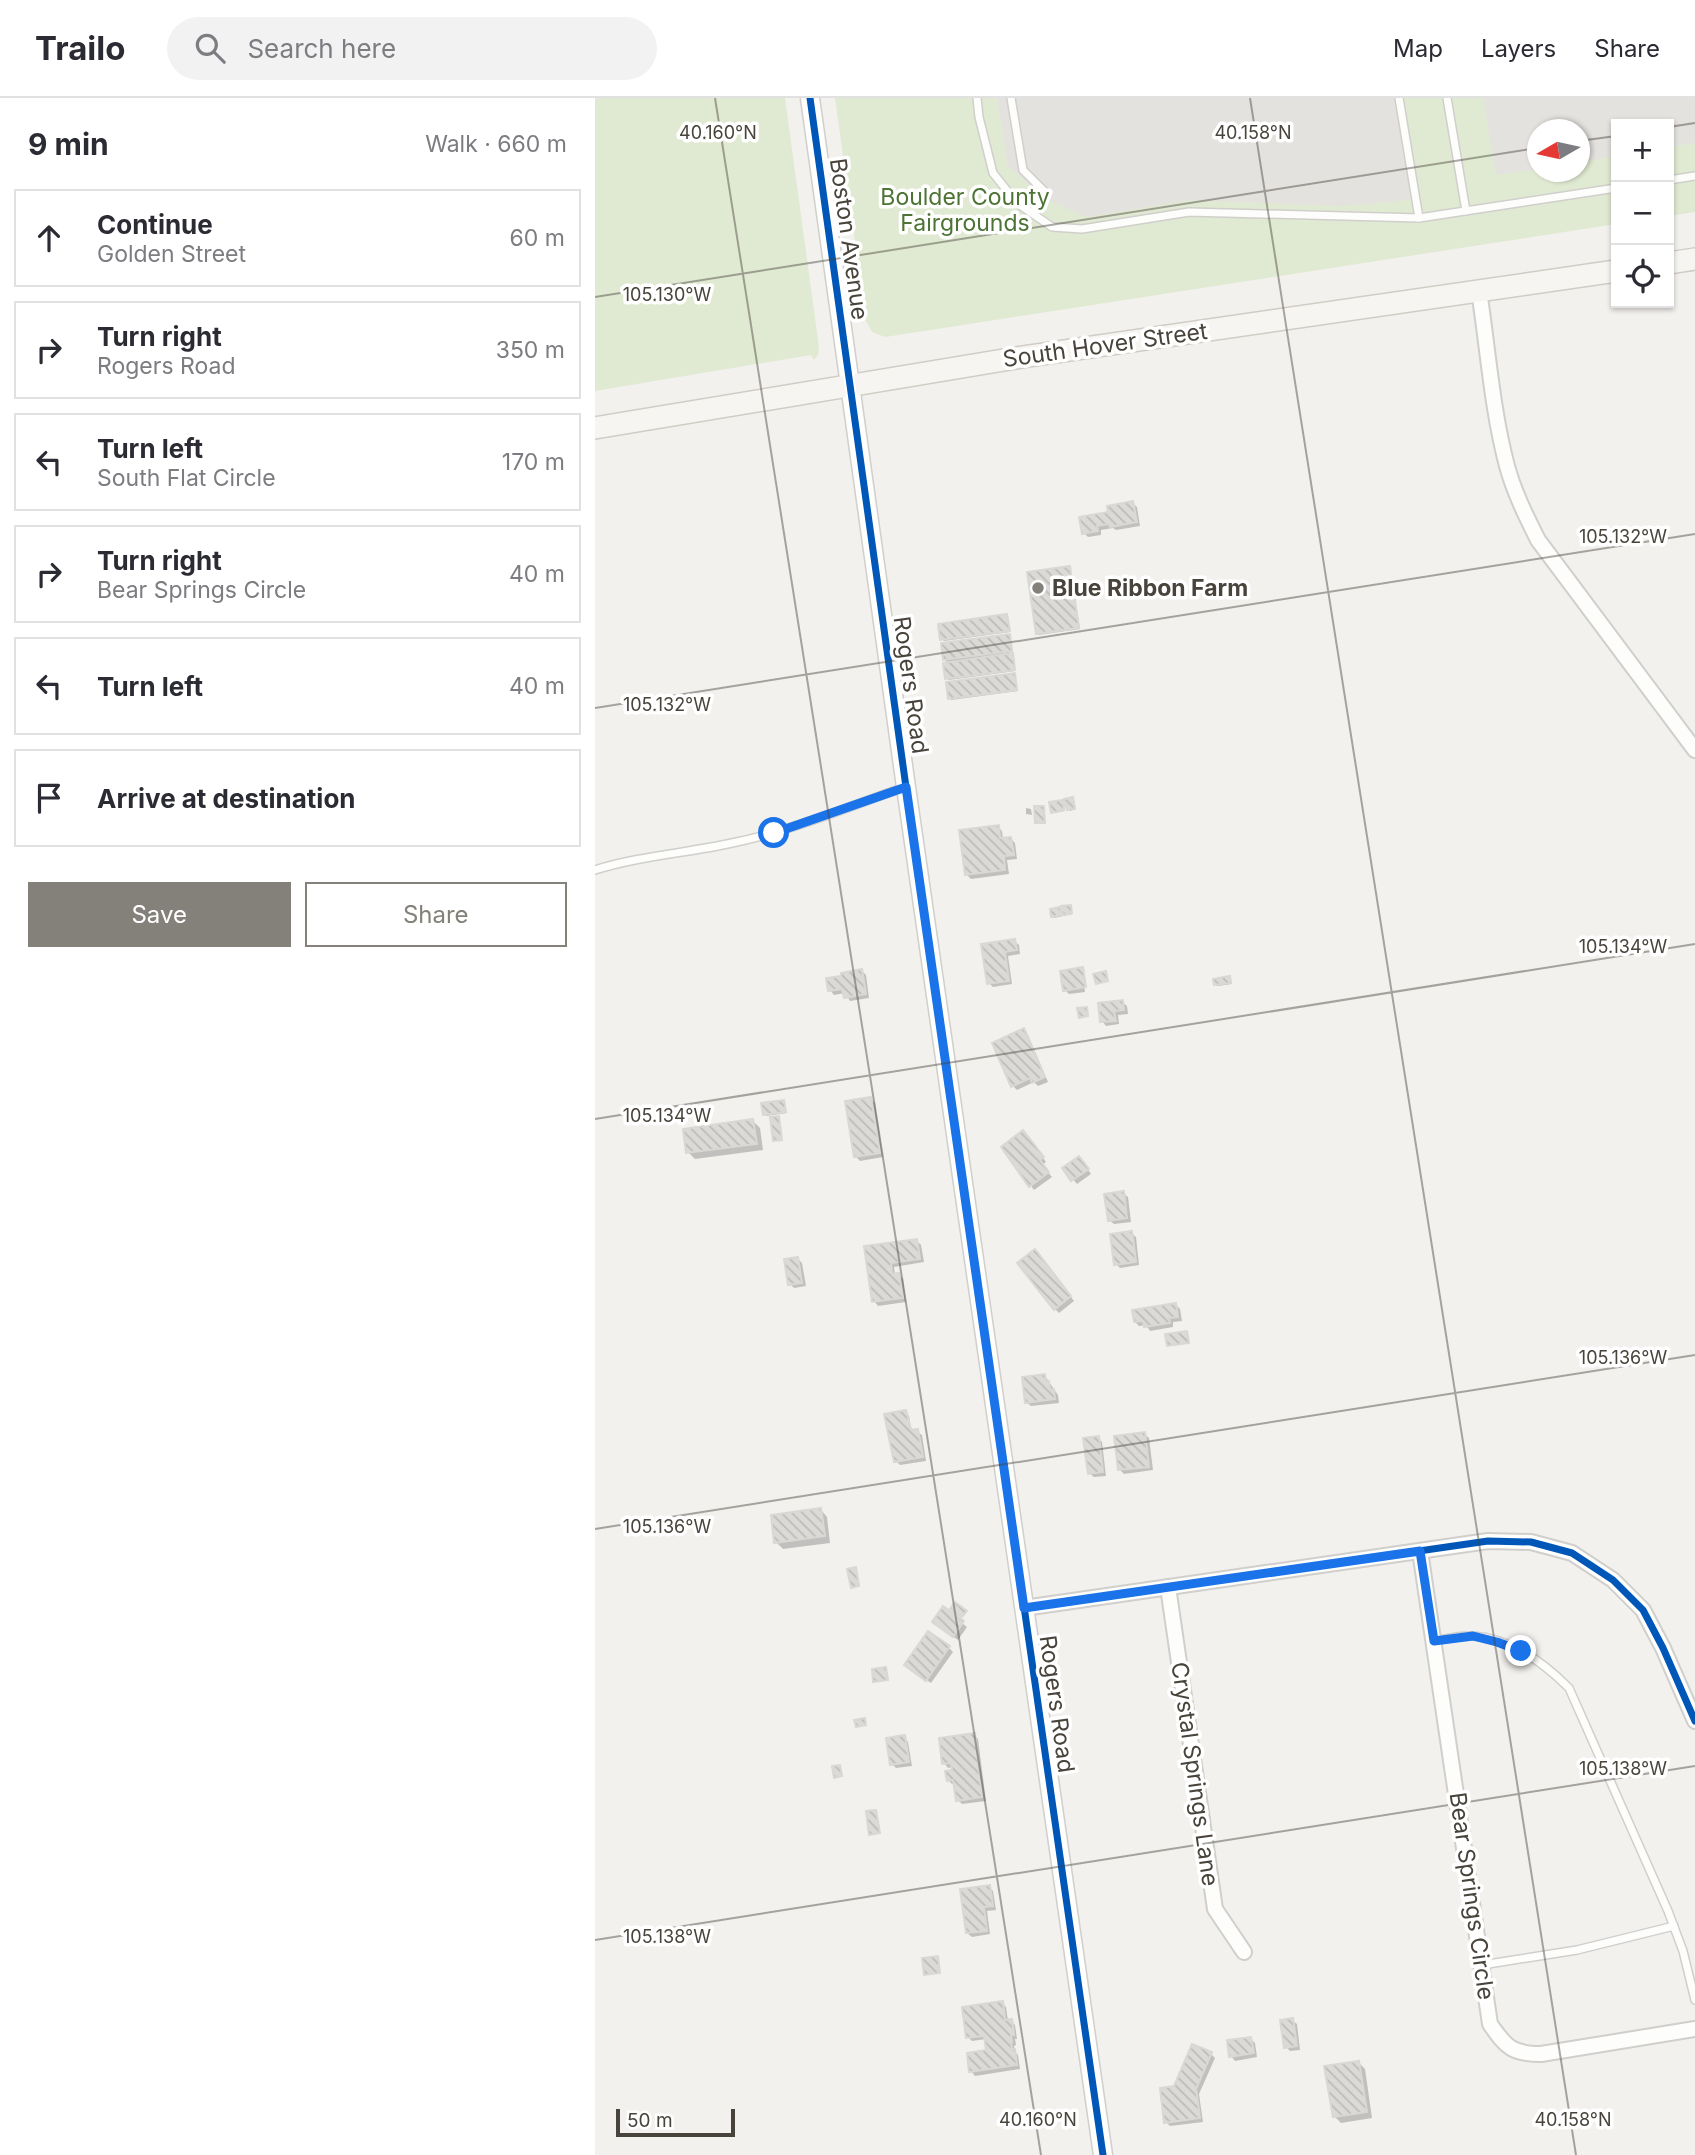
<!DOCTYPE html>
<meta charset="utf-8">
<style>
:root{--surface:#fff;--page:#f2f2f3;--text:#2b2b33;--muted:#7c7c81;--line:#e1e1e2;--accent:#84807a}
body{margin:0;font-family:Inter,sans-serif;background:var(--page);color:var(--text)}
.controls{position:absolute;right:21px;top:21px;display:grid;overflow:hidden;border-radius:0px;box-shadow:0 2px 5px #0004}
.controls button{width:63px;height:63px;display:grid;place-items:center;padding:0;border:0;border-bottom:2px solid var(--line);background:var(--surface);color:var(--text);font:35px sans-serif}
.compass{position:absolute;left:932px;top:21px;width:63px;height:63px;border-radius:50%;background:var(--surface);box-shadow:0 2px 5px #0004;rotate:261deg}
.scale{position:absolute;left:21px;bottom:18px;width:119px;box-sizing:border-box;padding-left:7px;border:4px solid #48433b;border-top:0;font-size:19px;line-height:24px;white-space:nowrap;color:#48433b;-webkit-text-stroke:5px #fff;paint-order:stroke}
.stop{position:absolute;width:21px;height:21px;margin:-16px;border:5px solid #1a73e8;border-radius:50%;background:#fff}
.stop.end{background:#1a73e8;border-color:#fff;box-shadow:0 2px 7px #0008}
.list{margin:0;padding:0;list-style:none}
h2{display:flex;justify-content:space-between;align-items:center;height:91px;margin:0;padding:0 28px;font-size:30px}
h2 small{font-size:23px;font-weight:400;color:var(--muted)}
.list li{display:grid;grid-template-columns:46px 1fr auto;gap:21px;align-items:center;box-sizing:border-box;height:98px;margin:0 14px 14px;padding:0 14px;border:2px solid var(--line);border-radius:0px}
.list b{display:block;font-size:26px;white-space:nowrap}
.list p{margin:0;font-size:23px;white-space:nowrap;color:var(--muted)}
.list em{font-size:23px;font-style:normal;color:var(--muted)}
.actions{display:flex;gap:14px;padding:21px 28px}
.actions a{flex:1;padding:16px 0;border:2px solid var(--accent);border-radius:0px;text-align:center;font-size:24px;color:var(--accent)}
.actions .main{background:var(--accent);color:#fff}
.icon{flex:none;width:38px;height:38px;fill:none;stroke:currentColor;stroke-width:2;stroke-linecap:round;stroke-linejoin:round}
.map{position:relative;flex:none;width:1100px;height:2057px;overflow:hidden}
header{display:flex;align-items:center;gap:42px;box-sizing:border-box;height:98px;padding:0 35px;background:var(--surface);border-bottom:2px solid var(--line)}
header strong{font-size:33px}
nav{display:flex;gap:38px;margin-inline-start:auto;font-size:24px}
.search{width:490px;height:63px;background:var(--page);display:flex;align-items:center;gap:18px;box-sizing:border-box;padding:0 24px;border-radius:38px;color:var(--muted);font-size:26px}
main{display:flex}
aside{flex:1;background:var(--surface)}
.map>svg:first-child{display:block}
</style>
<header>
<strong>Trailo</strong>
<div class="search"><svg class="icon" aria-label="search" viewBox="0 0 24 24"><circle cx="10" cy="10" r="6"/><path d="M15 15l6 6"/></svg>Search here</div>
<nav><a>Map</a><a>Layers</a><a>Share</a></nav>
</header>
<main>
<aside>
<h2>9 min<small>Walk · 660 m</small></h2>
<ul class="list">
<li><svg class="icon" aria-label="ahead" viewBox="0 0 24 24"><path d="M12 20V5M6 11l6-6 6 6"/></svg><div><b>Continue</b><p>Golden Street</p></div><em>60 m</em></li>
<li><svg class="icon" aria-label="right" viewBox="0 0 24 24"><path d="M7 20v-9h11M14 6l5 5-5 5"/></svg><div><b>Turn right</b><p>Rogers Road</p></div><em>350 m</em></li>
<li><svg class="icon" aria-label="left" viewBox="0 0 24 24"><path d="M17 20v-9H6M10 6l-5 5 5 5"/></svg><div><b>Turn left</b><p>South Flat Circle</p></div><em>170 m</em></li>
<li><svg class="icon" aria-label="right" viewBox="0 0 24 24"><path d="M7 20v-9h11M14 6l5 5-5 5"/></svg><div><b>Turn right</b><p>Bear Springs Circle</p></div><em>40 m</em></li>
<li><svg class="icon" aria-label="left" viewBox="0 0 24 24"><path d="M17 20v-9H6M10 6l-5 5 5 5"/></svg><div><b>Turn left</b></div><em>40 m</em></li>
<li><svg class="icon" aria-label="arrive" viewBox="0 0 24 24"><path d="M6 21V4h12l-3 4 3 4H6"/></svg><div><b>Arrive at destination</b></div></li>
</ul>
<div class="actions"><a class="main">Save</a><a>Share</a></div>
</aside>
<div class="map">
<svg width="1100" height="2057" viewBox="0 0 1100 2057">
<defs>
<pattern id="building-back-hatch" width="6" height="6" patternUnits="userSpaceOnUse" patternTransform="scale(1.75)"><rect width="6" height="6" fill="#dcdad7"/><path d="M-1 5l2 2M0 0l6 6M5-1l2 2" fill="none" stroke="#bebcb9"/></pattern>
</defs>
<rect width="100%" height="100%" fill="#f2f1ee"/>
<g fill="#e0e9d1" fill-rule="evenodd">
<polygon points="0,0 190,0 224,249 223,257 219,262 216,257 0,293"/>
<path d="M240,0H1100V114L1074,118V26H1021V126L290,239L277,234L271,223ZM942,32H984V74H942Z"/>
</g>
<g fill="#e4e2df">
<polygon points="402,0 806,0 824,101 745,108 594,102 491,119 449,100 413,68"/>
<polygon points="888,0 1100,0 1100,45 1074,49 1074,26 1021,26 1021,58 985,64 984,32 942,32 942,71 901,77"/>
</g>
<g fill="#0003">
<polygon points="537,405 542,409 545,428 521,432 518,430 506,432 506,437 493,439 489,435 515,415"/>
<polygon points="475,469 485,531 444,537 443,536"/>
<polygon points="412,518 415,534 349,543 347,541"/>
<polygon points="414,538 418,554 414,554 419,559 420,573 354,582 352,580 354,566 349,561"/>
<polygon points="420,577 423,593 356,602 355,600"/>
<polygon points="477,701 481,711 475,713 469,707 470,713 459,715 458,714 467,704 473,709"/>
<polygon points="431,710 436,711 437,717 431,716"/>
<polygon points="403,729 407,733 408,742 416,741 420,745 422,761 412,762 414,776 376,781 372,777"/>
<polygon points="475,809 478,816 459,820 458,818 457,812"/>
<polygon points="419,843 424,847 425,856 413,858 417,886 398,889 394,885 388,847"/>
<polygon points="487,871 490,873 487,873 490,894 474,896 470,892"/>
<polygon points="267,873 271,877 274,900 255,903 250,895 239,897 235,892"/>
<polygon points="635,880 637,886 623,888 621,887"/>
<polygon points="527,904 532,908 533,916 523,917 524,926 511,928 507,923"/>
<polygon points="428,932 433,937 453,984 443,988 439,984 422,992 418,988"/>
<polygon points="276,1001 280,1005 288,1059 265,1063 260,1058"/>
<polygon points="188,1004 192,1015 171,1018 170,1016"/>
<polygon points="158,1023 165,1030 168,1052 100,1061 93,1054"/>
<polygon points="432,1038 451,1064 447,1067 457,1079 439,1092 408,1049"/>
<polygon points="488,1064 496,1076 482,1086 469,1071"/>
<polygon points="528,1095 533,1099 536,1124 519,1126 514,1122"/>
<polygon points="536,1135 541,1139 544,1167 525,1170 521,1166"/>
<polygon points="322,1143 326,1147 329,1164 299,1169 300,1177 304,1177 308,1181 311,1204 283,1208 279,1203 271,1150"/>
<polygon points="444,1157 479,1203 464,1215 460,1211"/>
<polygon points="203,1161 207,1165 211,1188 199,1190 195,1186"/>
<polygon points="581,1207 585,1211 587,1223 578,1224 578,1229 555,1233 551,1227 544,1228 540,1224"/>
<polygon points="450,1278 463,1297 464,1305 436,1308 431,1304"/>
<polygon points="310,1314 314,1318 316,1330 327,1337 331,1363 305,1367 301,1363"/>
<polygon points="549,1336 554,1340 558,1372 529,1376 525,1372"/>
<polygon points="503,1340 507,1344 511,1378 499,1379 494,1375"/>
<polygon points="226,1412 232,1419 235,1445 188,1451 181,1444"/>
<polygon points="348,1510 372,1529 363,1542 343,1528"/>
<polygon points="354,1550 358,1554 336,1585 316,1571"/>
<polygon points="379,1637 383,1641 391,1703 367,1706 363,1702 360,1686 357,1686 353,1682 359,1674 358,1669 353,1670 349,1665"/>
<polygon points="309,1639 313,1644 317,1668 301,1670 297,1666"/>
<polygon points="394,1789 398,1793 401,1812 392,1813 395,1836 377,1839 372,1835"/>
<polygon points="407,1905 411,1909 413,1923 416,1923 420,1927 422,1941 420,1941 421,1947 419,1948 420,1954 423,1957 425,1971 380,1978 376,1973 393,1954 391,1941 377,1943 373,1939"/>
<polygon points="697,1922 702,1926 705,1952 695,1953 691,1949"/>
<polygon points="656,1941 660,1945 662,1959 640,1963 636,1958"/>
<polygon points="616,1956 620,1960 604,1996 608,2024 575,2028 571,2024 580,1990"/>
<polygon points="763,1964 770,1971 777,2020 746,2025 739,2018"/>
</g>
<g fill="url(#building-back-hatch)" stroke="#dad8d4" stroke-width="2">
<polygon points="538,403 542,424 515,429 514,426 502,428 503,433 487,436 484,419 513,414 512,408"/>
<polygon points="475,468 484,530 441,536 432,474"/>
<polygon points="412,516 415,533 345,542 343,526"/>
<polygon points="415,536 417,553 348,562 346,545"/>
<polygon points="418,555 420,572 350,581 348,565"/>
<polygon points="420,575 422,592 353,601 351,584"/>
<polygon points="478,699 480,710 472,712 469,701"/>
<polygon points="468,702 469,712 456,715 454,704"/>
<polygon points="439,708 449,708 450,725 440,725"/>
<polygon points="404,727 405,740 416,739 419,757 409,758 410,772 370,777 364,732"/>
<polygon points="476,807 477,815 468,817 466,808"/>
<polygon points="465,809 467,817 456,819 455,811"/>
<polygon points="420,841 422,852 410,854 414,883 392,886 386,846"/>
<polygon points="488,869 491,889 468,893 465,873"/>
<polygon points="267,871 271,896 249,900 247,891 233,893 231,880 246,878 246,875"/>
<polygon points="511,873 513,883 501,886 498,876"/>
<polygon points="635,878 636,885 619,887 618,881"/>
<polygon points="528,902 529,912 519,913 521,923 505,924 503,905"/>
<polygon points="492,909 493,918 484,920 482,910"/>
<polygon points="429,930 450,979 437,985 435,980 416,989 397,945"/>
<polygon points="276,999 285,1055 259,1059 250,1003"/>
<polygon points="189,1002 191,1014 168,1017 166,1005"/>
<polygon points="184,1018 187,1042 178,1043 175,1019"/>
<polygon points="158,1021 162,1046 91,1055 88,1031"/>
<polygon points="428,1032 449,1059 445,1062 454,1074 434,1089 406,1049"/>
<polygon points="484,1058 494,1071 476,1083 467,1070"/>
<polygon points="529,1093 532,1120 513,1123 509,1096"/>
<polygon points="537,1133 541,1164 519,1167 515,1136"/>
<polygon points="322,1141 325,1161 296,1165 297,1176 304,1175 308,1200 277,1204 269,1148"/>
<polygon points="440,1151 476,1198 459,1212 422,1165"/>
<polygon points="203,1159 207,1185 193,1187 189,1161"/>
<polygon points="581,1205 583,1219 574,1220 575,1225 549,1229 548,1223 539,1224 537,1212"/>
<polygon points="592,1233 594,1245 572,1248 570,1236"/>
<polygon points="450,1276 451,1284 454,1283 455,1292 459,1291 460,1301 430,1305 427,1279"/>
<polygon points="311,1312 316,1332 323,1331 328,1359 299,1364 289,1316"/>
<polygon points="550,1334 554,1369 523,1372 519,1338"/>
<polygon points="504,1338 508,1374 493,1376 488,1340"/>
<polygon points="226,1410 230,1438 179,1445 176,1417"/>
<polygon points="261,1469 264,1488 256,1490 252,1471"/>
<polygon points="360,1504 372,1513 367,1519 355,1511"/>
<polygon points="348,1508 369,1523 358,1539 337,1524"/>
<polygon points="333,1533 355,1548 331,1583 309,1567"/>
<polygon points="291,1569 293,1582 278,1584 277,1571"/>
<polygon points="270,1620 271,1627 261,1629 259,1622"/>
<polygon points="380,1635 387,1699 361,1703 358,1682 352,1683 350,1673 357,1672 356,1665 347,1666 344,1640"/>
<polygon points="310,1637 314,1664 295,1667 291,1640"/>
<polygon points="245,1667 247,1678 239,1680 237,1668"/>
<polygon points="281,1712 285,1735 274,1737 271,1713"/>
<polygon points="395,1787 398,1808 389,1809 392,1833 371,1835 365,1791"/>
<polygon points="343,1858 345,1875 329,1877 327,1860"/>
<polygon points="408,1903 410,1922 417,1921 419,1937 416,1937 417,1944 416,1944 417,1951 420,1951 422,1967 374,1974 372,1955 391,1952 389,1938 371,1940 367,1909"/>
<polygon points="698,1920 702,1948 689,1950 685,1922"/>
<polygon points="656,1939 659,1955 634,1959 632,1942"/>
<polygon points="597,1946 617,1954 601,1991 605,2020 569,2025 565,1990 579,1988"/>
<polygon points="764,1963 772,2014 738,2019 729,1968"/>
</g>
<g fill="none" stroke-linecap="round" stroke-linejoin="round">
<g stroke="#d0cfcc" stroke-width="10">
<g id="service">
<polyline points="382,0 384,19 398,75 422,105 457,129 487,131 594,114 824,120 1021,90"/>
<polyline points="416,0 428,72 450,94 437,115"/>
<polyline points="804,0 824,120"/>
<polyline points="852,0 871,113"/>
<polyline points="1074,82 1100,78"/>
<path d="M0,772C44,758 92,755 137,745C196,733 253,709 310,689"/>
<path d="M839,1543C851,1541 865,1537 878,1538C915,1540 949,1565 974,1590L1073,1813L1088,1853L1100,1902"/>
<polyline points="887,1867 982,1852 1079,1828"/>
</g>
</g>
<g stroke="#d0cfcc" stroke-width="18">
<g id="minor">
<path d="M884,193C893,251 897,312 912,368C919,394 931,418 943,442L1100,652"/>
<path d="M825,1453L895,1926C911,1949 917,1956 946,1956L1100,1931"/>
<polyline points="573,1489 620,1811 649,1854"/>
<polyline points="429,1510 893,1443 936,1444 977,1455 1018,1482 1048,1512 1068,1550 1100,1623"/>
</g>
</g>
<g stroke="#d0cfcc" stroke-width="21">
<polyline id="tertiary" points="215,0 311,689 508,2057"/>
</g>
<g stroke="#d0cdc6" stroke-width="24">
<g id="secondary">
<polyline points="1074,165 1100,161"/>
<polyline points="0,330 427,259 1021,173"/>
</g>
</g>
<use href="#service" stroke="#fdfdfc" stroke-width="7"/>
<use href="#minor" stroke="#fdfdfc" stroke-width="14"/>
<use href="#tertiary" stroke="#fdfdfc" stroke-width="18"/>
<use href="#secondary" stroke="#f7f5f1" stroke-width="21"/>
<g stroke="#fff" stroke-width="11">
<g id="cycleway">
<polyline points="215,0 311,689 508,2057"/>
<polyline points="429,1510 893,1443 936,1444 977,1455 1018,1482 1048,1512 1068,1550 1100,1623"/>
</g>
</g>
<use href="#cycleway" stroke="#0057b8" stroke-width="7"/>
</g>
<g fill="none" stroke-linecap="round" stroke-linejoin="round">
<polyline stroke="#1a73e8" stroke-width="9" points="179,735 311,689 429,1510 825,1453 839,1543 878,1538 902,1544 926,1553"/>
</g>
<path fill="none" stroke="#48433b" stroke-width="2" stroke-opacity="0.45" d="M120,0L446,2057M655,0L981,2057M1074,29L1100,25M984,43L1021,38M0,199L942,50M0,610L1100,436M0,1021L1100,846M0,1431L1100,1257M0,1842L1100,1668"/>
<circle fill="#84807a" stroke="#fff" stroke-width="2.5" cx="443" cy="490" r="7"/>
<g text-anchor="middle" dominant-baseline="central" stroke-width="7" stroke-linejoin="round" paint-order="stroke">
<g font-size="23" fill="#4d7434" stroke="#fff">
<text x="370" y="99">Boulder County<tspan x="370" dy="26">Fairgrounds</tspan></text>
</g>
<g font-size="23" fill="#48433b" stroke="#fff">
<text transform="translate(254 141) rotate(82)">Boston Avenue</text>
<text transform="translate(510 247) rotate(-8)">South Hover Street</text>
<text transform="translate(316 587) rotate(82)">Rogers Road</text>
<text transform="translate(462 1606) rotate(82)">Rogers Road</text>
<text transform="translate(600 1676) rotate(82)">Crystal Springs Lane</text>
<text transform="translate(877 1798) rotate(82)">Bear Springs Circle</text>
</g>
<g font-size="23" font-weight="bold" fill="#48433b" stroke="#fff" text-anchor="start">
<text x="457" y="490">Blue Ribbon Farm</text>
</g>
</g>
<g font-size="18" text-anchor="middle" fill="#48433b" stroke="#fff" stroke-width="7" stroke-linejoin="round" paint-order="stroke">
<text x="123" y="41">40.160°N</text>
<text x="658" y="41">40.158°N</text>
<text x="72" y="203">105.130°W</text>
<text x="1028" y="445">105.132°W</text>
<text x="72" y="613">105.132°W</text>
<text x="1028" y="855">105.134°W</text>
<text x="72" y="1024">105.134°W</text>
<text x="1028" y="1266">105.136°W</text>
<text x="72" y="1435">105.136°W</text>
<text x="1028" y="1677">105.138°W</text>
<text x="72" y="1845">105.138°W</text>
<text x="443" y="2028">40.160°N</text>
<text x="978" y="2028">40.158°N</text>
</g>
</svg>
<div class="controls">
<button>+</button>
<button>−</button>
<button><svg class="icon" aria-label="locate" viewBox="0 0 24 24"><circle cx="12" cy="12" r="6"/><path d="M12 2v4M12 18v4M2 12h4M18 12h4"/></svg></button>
</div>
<svg class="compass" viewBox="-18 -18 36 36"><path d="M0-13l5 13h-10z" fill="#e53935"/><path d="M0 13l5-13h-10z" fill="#7c7c81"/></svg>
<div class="scale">50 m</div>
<div class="stop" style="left:179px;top:735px"></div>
<div class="stop end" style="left:926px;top:1553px"></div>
</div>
</main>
